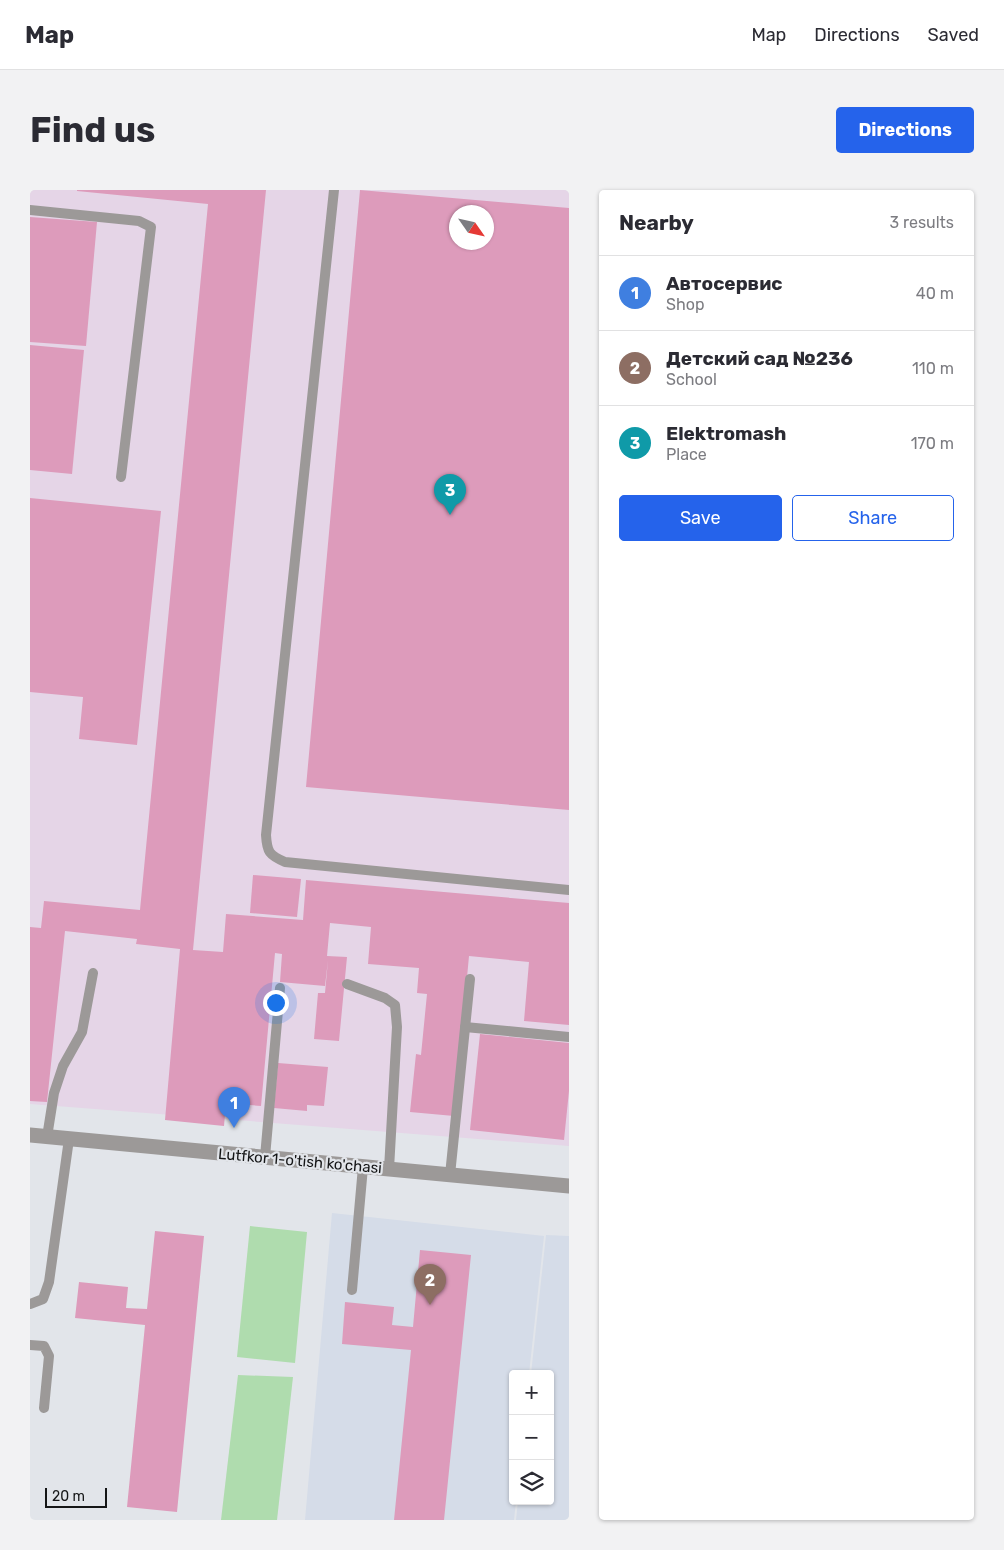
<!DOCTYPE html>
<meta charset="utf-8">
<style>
:root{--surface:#fff;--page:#f2f2f3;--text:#2b2b33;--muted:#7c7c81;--line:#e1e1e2;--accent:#2563eb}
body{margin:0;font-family:Rubik,sans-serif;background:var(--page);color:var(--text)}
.controls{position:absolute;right:15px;bottom:15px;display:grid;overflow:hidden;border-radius:5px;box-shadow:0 1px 4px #0004}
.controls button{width:45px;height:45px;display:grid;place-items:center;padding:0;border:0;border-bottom:1px solid var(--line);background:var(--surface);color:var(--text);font:25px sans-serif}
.compass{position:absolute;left:419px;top:15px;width:45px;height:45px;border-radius:50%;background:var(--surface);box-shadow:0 1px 4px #0004;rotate:124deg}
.scale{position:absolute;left:15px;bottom:12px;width:62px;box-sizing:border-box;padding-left:5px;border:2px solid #151617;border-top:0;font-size:14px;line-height:18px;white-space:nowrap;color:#151617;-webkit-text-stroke:4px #e2e5ea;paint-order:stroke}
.you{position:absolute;left:245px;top:812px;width:18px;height:18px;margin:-12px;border:4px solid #fff;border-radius:50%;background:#1a73e8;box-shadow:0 0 0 8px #1a73e833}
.badge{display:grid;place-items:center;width:32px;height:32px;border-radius:50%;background:var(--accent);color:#fff;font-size:16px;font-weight:700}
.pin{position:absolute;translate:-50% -41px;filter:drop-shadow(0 1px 2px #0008)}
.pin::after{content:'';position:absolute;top:26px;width:18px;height:15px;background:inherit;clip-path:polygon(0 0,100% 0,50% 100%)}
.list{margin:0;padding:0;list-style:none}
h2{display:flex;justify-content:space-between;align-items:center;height:65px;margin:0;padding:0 20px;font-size:21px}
h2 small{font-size:16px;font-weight:400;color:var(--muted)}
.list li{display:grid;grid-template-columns:32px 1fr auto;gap:15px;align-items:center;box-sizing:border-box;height:75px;padding:0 20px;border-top:1px solid var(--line)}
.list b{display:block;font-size:19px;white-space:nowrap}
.list p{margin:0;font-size:16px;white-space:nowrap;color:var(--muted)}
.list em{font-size:16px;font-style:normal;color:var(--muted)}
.actions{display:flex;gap:10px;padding:15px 20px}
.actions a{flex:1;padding:11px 0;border:1px solid var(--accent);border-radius:5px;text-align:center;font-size:18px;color:var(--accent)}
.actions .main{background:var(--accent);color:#fff}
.icon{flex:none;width:28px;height:28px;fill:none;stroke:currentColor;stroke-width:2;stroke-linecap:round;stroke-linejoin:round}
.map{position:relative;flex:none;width:539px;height:1330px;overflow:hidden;border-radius:5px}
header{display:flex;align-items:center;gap:30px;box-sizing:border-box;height:70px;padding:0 25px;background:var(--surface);border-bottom:1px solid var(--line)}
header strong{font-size:24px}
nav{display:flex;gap:28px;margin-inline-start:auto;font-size:18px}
.intro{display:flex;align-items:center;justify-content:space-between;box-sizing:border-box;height:120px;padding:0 30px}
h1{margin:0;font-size:35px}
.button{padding:12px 22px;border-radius:5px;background:var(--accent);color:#fff;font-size:18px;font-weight:700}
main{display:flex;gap:30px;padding:0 30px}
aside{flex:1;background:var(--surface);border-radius:5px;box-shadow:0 1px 4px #0004}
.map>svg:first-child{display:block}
</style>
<header>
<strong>Map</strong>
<nav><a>Map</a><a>Directions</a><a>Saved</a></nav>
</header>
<div class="intro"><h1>Find us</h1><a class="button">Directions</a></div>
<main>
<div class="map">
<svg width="539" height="1330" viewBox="0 0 539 1330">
<rect width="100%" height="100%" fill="#e2e5ea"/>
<g fill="#d5dce8">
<polygon points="302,1023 514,1046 499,1184 483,1184 483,1311 486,1311 484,1330 275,1330"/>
<polygon points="516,1045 539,1046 539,1330 486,1330 488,1311 520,1311 520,1184 501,1184"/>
</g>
<path fill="#e5d5e7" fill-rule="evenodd" d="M0,0H539V956L0,914ZM427,22H457V52H427Z"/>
<g fill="#afdcae">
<polygon points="220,1036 277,1042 265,1173 207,1167"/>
<polygon points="208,1185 263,1187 247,1330 191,1330"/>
</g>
<g fill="#dd9bbb" fill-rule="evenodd">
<polygon points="47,0 236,0 163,760 193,762 196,724 273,730 276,690 539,713 539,835 494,831 499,772 439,766 424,926 380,922 386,864 391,865 397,804 387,803 389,778 338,774 341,737 300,733 297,766 317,767 309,851 284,849 288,803 295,803 298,770 295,796 250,792 252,764 245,763 231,916 196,913 194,936 135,930 150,759 106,754 107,749 35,741 17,912 0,911 0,737 11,738 14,711 110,720 178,14 47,1"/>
<path d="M330,0L539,18V620L276,597ZM427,22H457V52H427Z"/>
<polygon points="0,27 67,32 56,156 0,152"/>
<polygon points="0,155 54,160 42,284 0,280"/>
<polygon points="0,308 131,321 107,555 49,549 53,507 0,502"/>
<polygon points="223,685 271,689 267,727 220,723"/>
<polygon points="450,844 539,853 539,901 534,950 440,940"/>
<polygon points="248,873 298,877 294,916 277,915 277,921 244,918"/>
<polygon points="125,1041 174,1046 147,1322 97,1317 115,1135 45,1128 49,1092 98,1097 96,1118 117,1119"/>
<polygon points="390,1060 441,1065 414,1330 364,1330 381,1160 312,1154 315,1112 364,1117 362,1135 383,1137"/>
</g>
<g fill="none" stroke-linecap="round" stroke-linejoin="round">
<g stroke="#9c9998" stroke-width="10">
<path d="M304,0L236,645C237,662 239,665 255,672L539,700"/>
<polyline points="0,20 109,31 121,37 91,287"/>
<polyline points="317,794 355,808 365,815 367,837 359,979"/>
<polyline points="435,837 539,847"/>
<polyline points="17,947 24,903 33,876 52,842 63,783"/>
<polyline points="235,967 250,798"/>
<polyline points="420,985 440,789"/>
<polyline points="322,1100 333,977"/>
<polyline points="0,1114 13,1109 19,1092 39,949"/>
<polyline points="0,1155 14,1156 19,1166 14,1218"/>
</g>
<polyline stroke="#9c9998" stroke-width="15" points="0,945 539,996"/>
</g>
<g text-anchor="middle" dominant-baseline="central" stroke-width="4.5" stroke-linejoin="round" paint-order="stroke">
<g font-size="15" fill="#151617" stroke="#e2e5ea">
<text transform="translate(270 971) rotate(5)">Lutfkor 1-o'tish ko'chasi</text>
</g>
</g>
</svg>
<div class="controls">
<button>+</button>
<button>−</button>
<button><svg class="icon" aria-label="layers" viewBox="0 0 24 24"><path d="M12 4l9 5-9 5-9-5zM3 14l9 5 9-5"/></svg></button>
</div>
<svg class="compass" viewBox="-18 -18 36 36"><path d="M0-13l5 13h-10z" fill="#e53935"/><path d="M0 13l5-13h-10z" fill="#7c7c81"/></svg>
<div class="scale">20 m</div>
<div class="you"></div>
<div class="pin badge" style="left:204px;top:938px;background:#3f7fe0">1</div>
<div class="pin badge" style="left:400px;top:1115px;background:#8d6e63">2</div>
<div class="pin badge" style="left:420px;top:325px;background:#0f9aa8">3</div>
</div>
<aside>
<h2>Nearby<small>3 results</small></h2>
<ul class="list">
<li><span class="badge" style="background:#3f7fe0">1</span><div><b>Автосервис</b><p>Shop</p></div><em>40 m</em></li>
<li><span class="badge" style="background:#8d6e63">2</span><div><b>Детский сад №236</b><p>School</p></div><em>110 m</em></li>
<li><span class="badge" style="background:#0f9aa8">3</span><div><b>Elektromash</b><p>Place</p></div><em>170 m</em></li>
</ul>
<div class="actions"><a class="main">Save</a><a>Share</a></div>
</aside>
</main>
